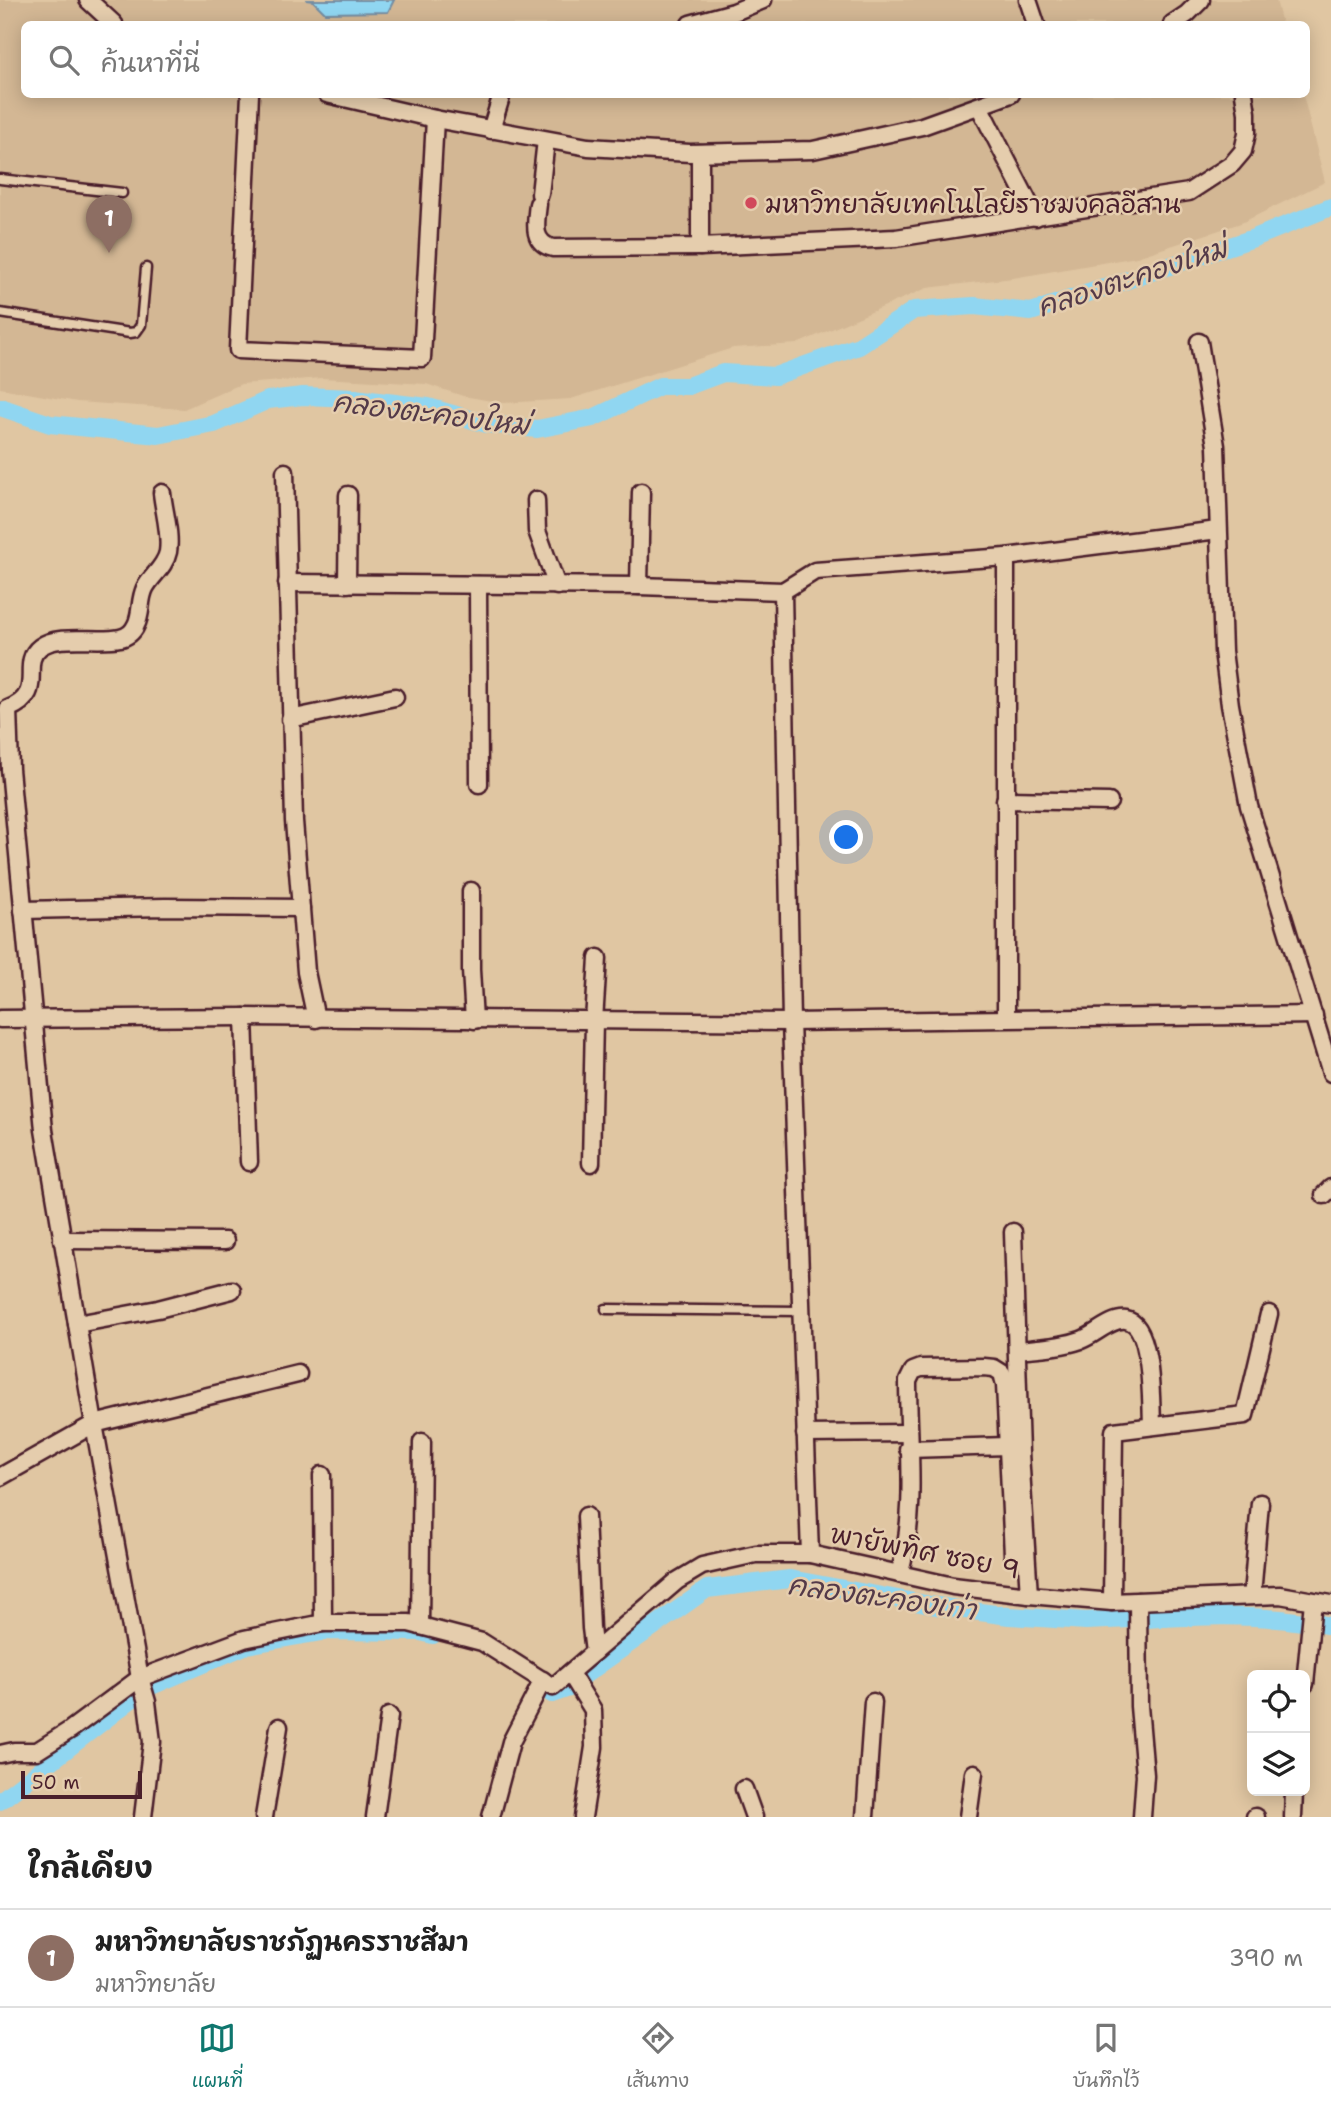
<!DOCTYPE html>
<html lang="th">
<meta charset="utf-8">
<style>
:root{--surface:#fff;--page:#f2f2f2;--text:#222;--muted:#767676;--line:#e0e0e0;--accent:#0f766e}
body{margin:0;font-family:"Shantell Sans","Playpen Sans Thai",sans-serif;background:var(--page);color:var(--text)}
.controls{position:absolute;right:21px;bottom:21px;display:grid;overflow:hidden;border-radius:10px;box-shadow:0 4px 18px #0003}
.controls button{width:63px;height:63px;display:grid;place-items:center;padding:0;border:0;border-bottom:2px solid var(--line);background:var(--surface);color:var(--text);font:35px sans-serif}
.scale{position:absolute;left:21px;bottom:18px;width:121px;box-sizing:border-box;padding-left:7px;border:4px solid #4a1f2b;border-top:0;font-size:19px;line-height:24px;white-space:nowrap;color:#4a1f2b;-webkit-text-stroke:5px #e5cdad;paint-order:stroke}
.you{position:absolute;left:847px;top:838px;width:24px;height:24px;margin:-18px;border:5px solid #fff;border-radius:50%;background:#1a73e8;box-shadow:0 0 0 10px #1a73e833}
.badge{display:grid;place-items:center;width:46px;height:46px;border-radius:50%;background:var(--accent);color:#fff;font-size:23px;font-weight:700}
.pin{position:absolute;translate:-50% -58px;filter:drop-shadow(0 2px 4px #0008)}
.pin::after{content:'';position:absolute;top:37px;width:24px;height:21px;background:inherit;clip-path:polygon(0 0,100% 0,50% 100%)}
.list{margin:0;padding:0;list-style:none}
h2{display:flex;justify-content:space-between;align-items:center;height:91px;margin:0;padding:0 28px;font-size:30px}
h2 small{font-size:23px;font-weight:400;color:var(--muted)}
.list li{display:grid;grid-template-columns:46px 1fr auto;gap:21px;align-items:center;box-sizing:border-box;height:98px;padding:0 28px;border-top:2px solid var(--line)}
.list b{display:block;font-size:26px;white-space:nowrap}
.list p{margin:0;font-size:23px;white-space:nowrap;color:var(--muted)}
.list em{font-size:23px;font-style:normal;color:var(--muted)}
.icon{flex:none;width:38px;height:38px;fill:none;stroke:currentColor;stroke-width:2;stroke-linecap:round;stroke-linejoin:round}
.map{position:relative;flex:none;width:1331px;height:1817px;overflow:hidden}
.search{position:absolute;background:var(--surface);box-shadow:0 4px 18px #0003;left:21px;right:21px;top:21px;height:77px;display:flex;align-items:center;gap:18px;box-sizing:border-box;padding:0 24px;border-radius:10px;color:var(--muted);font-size:26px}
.sheet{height:189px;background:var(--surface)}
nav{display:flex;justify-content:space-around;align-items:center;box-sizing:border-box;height:98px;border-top:2px solid var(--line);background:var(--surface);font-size:19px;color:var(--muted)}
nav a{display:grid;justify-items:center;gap:4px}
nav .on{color:var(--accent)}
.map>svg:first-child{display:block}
</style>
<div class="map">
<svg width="1331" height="1817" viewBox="0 0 1331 1817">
<rect width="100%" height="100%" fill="#e0c6a2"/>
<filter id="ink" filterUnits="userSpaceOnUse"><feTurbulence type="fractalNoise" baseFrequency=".0143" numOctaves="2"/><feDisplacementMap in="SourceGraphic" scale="14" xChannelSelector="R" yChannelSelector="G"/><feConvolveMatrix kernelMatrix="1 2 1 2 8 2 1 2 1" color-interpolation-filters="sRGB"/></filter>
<g filter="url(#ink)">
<polygon fill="#d3b794" points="0,0 1276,0 1282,24 24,24 24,94 1303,95 1325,182 1241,223 1137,257 1013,278 927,288 797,344 733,348 571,399 503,403 463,396 426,384 322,378 241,384 184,409 77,402 0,388"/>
<polygon fill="#90d6f1" stroke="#748da2" stroke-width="2" points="306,0 394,0 388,12 325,13 313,1"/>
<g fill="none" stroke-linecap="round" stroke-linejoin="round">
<g stroke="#90d6f1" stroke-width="18">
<polyline points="0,407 50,424 158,435 214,424 268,400 303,396 354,398 428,407 487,424 537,429 593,418 660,386 688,386 723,373 775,376 859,346 914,310 974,306 1031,312 1254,238 1331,207"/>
<path d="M1146,1619C1199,1616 1251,1614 1303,1622"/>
<polyline points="1315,1623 1331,1626"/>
<polyline points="579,1679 707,1589 790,1579 936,1606 1009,1616 1086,1621 1130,1619"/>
<polyline points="149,1687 247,1645 327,1631 421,1632 433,1635"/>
<polyline points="546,1690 552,1694 569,1688"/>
<polyline points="0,1801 137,1695"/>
</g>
<g stroke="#4a1f2b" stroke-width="13">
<g id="lane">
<polyline points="0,179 122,193"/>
<polyline points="0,313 130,333 136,332 141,325 146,268"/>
<polyline points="606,1309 800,1311"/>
</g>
</g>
<g stroke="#4a1f2b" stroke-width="21">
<g id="street">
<polyline points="88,0 114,24"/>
<polyline points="1028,0 1036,24"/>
<polyline points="690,24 734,12 763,0"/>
<polyline points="1172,24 1187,14 1201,0"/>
<polyline points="250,94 238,350 422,358 435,119"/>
<polyline points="327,94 435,119 588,147 690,153 813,150 922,126 1011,94"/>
<polyline points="979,106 1036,217"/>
<polyline points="491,130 502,94"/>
<polyline points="540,194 546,140"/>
<path d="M538,204C536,222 531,243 553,248L700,247L896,238L1189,192L1232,164L1243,151L1247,133V113L1244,94"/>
<polyline points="700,247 700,153"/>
<polyline points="1199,342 1216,446 1223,651 1230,705 1249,806 1331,1073"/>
<polyline points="285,472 294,821 306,972 316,1019"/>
<polyline points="536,500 537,531 557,586"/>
<polyline points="287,583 639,586 783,591 815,571 1006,557 1218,530"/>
<polyline points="347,584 348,495"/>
<polyline points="478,585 479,784"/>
<polyline points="639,586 641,492"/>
<polyline points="783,591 791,1022 810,1554"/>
<polyline points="290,719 395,697"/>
<polyline points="1005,800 1109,802"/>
<polyline points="471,891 471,970 474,1020"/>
<polyline points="23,910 165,907 301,908"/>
<polyline points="244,1017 249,1162"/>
<polyline points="1006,1018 1006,557"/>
<polyline points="0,1019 244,1017 791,1022 1314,1015"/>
<polyline points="591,1163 594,1021 598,958"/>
<polyline points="1324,1195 1331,1188"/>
<polyline points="1013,1232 1020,1453 1029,1595"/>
<polyline points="62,1240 225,1241"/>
<polyline points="77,1324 158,1309 232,1290"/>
<path d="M1017,1350C1038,1348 1061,1347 1081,1340C1095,1335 1111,1318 1126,1320C1153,1324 1151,1405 1152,1426"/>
<polyline points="805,1434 908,1433"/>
<polyline points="908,1449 1007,1446"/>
<polyline points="322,1475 323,1623"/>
<polyline points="0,1477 94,1424 298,1374"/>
<polyline points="586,1516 591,1628 594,1652"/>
<path d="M899,1574C918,1513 908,1445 908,1381L913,1371L921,1368L984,1367L994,1368L1002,1373L1005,1385L1013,1555"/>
<polyline points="1252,1595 1260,1503"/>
<polyline points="1138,1601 1139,1706 1145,1775 1142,1817"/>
<polyline points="1112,1602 1114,1431 1245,1415 1269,1314"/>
<polyline points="420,1626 422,1442"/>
<polyline points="570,1673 593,1710 594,1747 583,1817"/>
<polyline points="1305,1684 1313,1601"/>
<polyline points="0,1754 14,1751 37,1751 70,1730 140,1678 244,1639 323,1623 409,1623 482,1642 553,1687 677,1581 702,1566 756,1554 810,1554 953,1586 1029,1595 1112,1602 1280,1595 1331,1604"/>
<polyline points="744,1789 754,1817"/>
<path d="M143,1817L152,1742L147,1702L140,1678L94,1424L44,1130L10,769L8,709C48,693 18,664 40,647C58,633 98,643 120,638C127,637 133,632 136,625C142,614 139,600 145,588C151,576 165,567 168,552C171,534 164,512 162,493"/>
<polyline points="264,1817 279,1727"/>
<polyline points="375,1817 389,1716"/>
<polyline points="491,1817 511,1742 543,1680"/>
<polyline points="865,1817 873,1702"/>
<polyline points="968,1817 974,1773"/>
<polyline points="1255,1817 1256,1817"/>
<polyline points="1293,1817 1294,1791"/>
</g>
</g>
<use href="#lane" stroke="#e5cdad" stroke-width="8"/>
<use href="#street" stroke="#e5cdad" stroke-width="16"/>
</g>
</g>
<circle fill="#d1495b" stroke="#e5cdad" stroke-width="2.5" cx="751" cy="203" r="7"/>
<g text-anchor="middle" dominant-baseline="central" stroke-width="5" stroke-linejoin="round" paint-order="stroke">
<g font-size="26" fill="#4a1f2b" stroke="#e5cdad" text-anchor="start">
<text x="765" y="203">มหาวิทยาลัยเทคโนโลยีราชมงคลอีสาน</text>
</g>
<g font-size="26" fill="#4a1f2b" stroke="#e5cdad">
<text transform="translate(925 1551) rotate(11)">พายัพทิศ ซอย 9</text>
</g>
<g font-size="28" font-style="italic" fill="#543a49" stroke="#e5cdad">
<text transform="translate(1132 277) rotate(-18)">คลองตะคองใหม่</text>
<text transform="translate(431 413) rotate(7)">คลองตะคองใหม่</text>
<text transform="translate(882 1597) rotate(8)">คลองตะคองเก่า</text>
</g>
</g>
</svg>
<div class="controls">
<button><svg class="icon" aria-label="locate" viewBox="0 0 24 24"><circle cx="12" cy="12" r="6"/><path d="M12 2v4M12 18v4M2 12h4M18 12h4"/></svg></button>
<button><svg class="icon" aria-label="layers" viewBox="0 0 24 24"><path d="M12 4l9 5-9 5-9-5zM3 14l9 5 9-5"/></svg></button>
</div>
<div class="scale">50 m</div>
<div class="you"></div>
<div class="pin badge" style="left:109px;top:253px;background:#8d6e63">1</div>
<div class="search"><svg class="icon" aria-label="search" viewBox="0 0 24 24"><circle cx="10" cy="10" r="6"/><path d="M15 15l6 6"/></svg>ค้นหาที่นี่</div>
</div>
<section class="sheet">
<h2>ใกล้เคียง<small></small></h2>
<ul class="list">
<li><span class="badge" style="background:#8d6e63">1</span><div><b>มหาวิทยาลัยราชภัฏนครราชสีมา</b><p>มหาวิทยาลัย</p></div><em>390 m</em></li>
</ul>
</section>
<nav>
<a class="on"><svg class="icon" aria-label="map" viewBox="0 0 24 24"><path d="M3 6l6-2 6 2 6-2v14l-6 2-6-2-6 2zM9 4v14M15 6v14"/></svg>แผนที่</a>
<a><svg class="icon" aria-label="directions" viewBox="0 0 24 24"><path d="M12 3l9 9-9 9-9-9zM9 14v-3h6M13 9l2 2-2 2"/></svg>เส้นทาง</a>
<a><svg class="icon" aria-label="saved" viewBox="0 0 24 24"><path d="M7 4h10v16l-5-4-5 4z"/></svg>บันทึกไว้</a>
</nav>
